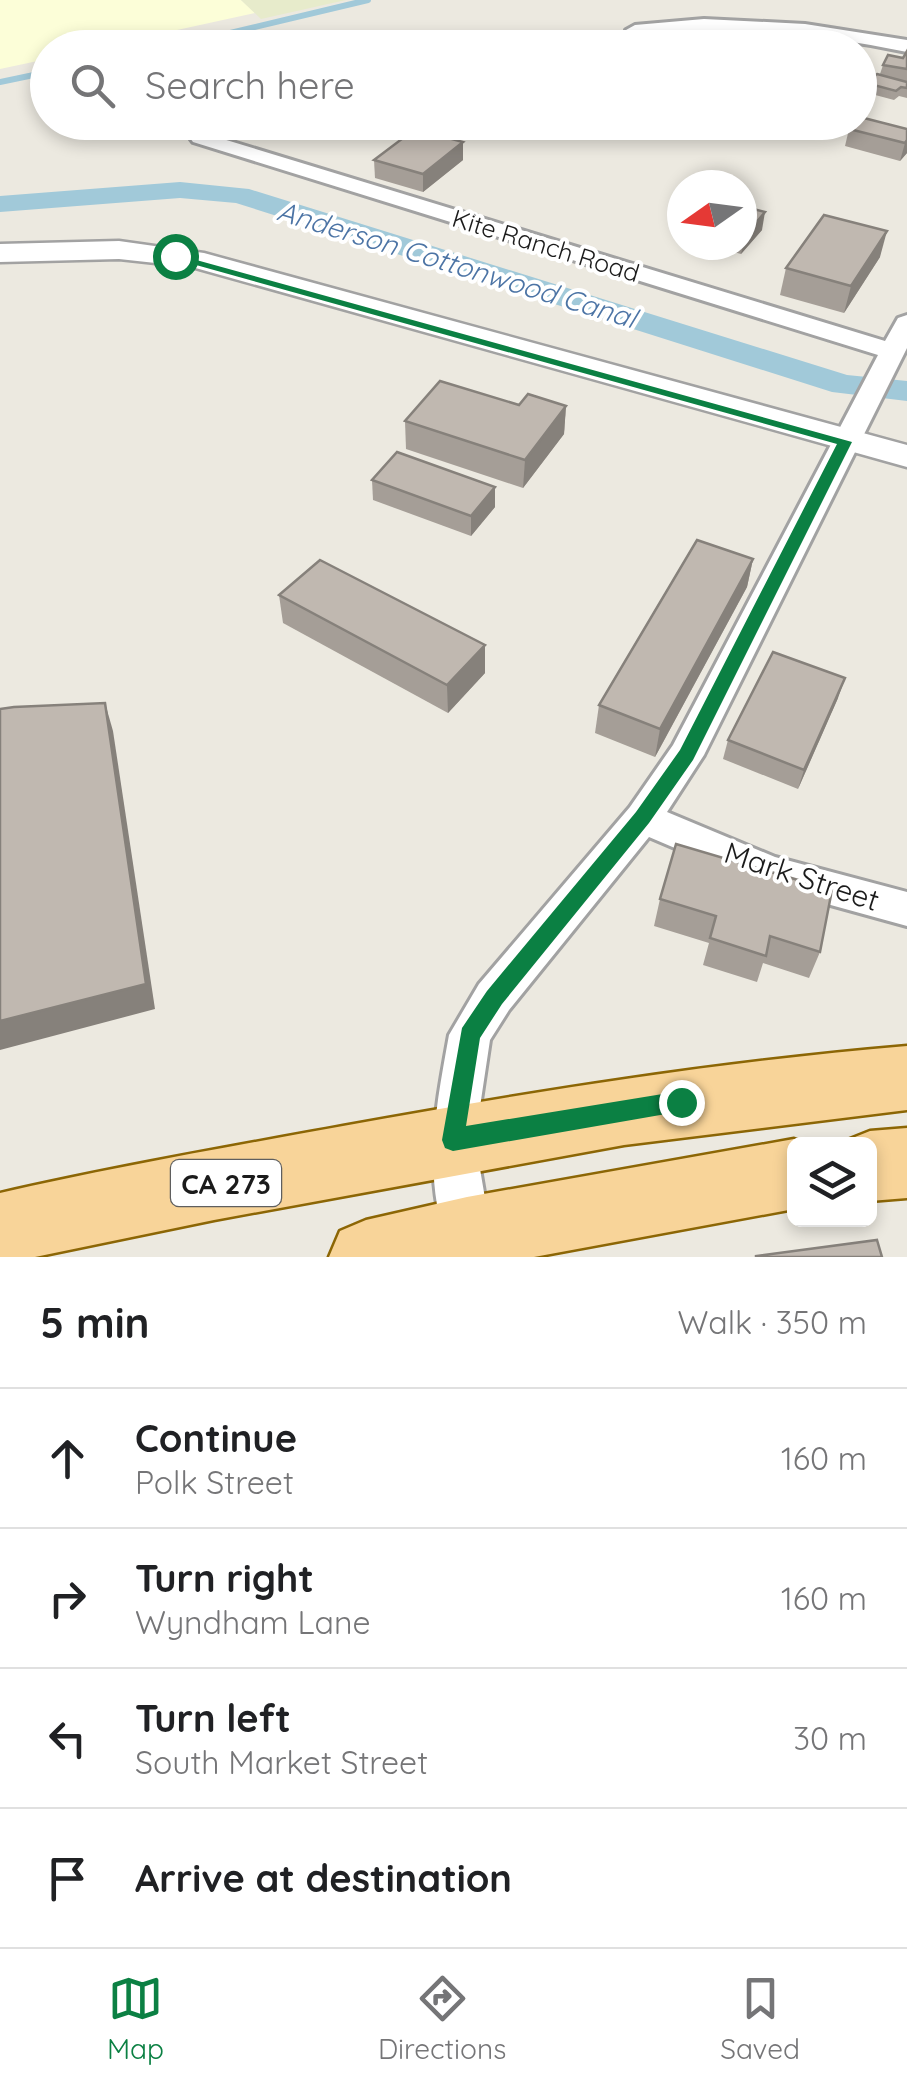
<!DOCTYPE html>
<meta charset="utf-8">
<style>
:root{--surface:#fff;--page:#f2f2f2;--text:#202124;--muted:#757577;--line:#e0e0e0;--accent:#0b8043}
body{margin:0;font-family:Quicksand,sans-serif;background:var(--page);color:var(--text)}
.controls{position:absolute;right:30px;bottom:30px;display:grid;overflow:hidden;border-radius:15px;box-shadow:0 5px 15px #0003}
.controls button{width:90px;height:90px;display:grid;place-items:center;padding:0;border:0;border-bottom:2px solid var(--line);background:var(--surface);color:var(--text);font:50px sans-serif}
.compass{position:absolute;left:667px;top:170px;width:90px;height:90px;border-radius:50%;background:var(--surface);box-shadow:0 5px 15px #0003;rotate:256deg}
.stop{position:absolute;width:30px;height:30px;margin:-22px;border:8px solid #0b8043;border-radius:50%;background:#fff}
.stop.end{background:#0b8043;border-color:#fff;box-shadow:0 2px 10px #0008}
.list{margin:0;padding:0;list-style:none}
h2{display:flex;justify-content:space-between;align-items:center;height:130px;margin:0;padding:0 40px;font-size:42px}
h2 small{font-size:32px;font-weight:400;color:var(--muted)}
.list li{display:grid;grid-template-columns:65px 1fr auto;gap:30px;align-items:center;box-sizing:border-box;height:140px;padding:0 40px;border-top:2px solid var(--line)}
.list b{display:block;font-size:38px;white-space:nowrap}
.list p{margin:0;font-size:32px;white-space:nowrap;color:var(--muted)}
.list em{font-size:32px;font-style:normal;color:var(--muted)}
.icon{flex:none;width:55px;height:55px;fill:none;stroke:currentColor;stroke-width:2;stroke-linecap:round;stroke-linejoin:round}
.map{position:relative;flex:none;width:907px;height:1257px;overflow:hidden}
.search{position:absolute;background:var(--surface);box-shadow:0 5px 15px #0003;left:30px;right:30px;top:30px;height:110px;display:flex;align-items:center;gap:25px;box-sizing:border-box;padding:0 35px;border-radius:55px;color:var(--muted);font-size:38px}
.sheet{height:690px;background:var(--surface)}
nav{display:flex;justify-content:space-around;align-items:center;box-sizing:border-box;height:140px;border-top:2px solid var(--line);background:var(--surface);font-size:28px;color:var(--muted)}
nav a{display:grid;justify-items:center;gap:5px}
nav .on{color:var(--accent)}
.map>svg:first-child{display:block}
</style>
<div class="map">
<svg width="907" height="1257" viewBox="0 0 907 1257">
<rect width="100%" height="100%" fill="#ece9e0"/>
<polygon fill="#fcfed8" points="0,0 241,0 255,13 99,47 48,48 47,59 0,69"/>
<polygon fill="#e7ebcb" points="241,0 346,0 261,19"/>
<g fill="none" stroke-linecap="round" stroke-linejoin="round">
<g stroke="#a1c9d9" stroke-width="6">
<polyline points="167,48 368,0"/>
<polyline points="0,82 48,72"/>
</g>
<polygon fill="#a1c9d9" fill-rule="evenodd" points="180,182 249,189 847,375 907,381 907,401 832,392 236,203 180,198 0,212 0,196"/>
<g stroke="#a2a2a2" stroke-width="6">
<g id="minor">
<path d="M704,19L805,24L907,40V52C816,33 727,26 635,35L626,30L635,25Z"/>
<path d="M200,132L885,341L898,318L907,315V348L704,755L667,812L775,857L907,892V926L769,888L649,837L509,1010L490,1040L475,1140L491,1233L484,1250L467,1257L450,1250C421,1179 436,1107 449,1035L479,984L630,807L673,745L878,355L193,142L190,138Z"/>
</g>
</g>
<g stroke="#a2a2a2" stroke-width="5">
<polygon id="tertiary" points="119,241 204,253 907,445 907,467 192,267 119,259 0,262 0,244"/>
</g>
<g stroke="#8c6605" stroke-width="5">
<g id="primary">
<path d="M907,1046V1110L624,1145L214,1220L35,1257H0V1193C114,1167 228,1147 343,1126C530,1092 717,1062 907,1046Z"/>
<polygon points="907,1128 907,1198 870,1201 870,1144 844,1144 845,1141 870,1131"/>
<polygon points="794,1139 808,1144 794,1144 794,1209 534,1257 329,1257 340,1231 366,1220 467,1197"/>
</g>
</g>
<use href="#minor" fill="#fff" fill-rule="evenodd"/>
<use href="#tertiary" fill="#fff" fill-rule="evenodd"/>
<use href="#primary" fill="#f8d499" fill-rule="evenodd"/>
</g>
<g fill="#a59e97">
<polygon points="907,51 907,98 899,96 894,100 864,92 866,83 880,74 883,65 903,58"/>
<polygon points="151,122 197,122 182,132"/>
<polygon points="795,122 835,122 820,140 793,133"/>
<polygon points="849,129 907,129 907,153 900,161 845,146"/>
<polygon points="463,142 463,160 423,192 375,178 374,160"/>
<polygon points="742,206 762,230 741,254 708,245 742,245"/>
<polygon points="880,257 844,313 780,295 786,268"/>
<polygon points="566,406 564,434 523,488 406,449 405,421"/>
<polygon points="372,480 495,507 471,536 373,500"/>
<polygon points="753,559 747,587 655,757 595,733 599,705"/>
<polygon points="279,595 485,673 448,713 283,623"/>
<polygon points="838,698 798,789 723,759 728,740"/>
<polygon points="676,844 820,952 809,978 763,963 757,982 703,965 709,943 654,926 660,899"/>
</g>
<g fill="#86817b">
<polygon points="180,122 197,122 182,132"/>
<polygon points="823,122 835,122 820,140"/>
<polygon points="907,140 907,153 900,161 905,143"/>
<polygon points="463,142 463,160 423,192 423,174"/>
<polygon points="765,212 762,230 741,254 745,236"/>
<polygon points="887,231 880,257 844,313 851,286"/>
<polygon points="566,406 564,434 523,488 525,460"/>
<polygon points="495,487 495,507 471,536 471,516"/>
<polygon points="753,559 747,587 655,757 660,729"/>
<polygon points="485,645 485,673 448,713 447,685"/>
<polygon points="845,678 838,698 798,789 804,770"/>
<polygon points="105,703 113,731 155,1009 0,1050 0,1021"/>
</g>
<g fill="#c0b8b0" stroke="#86817b" stroke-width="2.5">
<polygon points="289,41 315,48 279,48"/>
<polygon points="907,51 907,69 883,65 888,55 903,58"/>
<polygon points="877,74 907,82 907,88 901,87 896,91 866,83"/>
<polygon points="860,117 907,129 907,140 905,143 849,129 854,122 860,122"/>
<polygon points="415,129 463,142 423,174 374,160"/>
<polygon points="742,206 765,212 745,236 742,235"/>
<polygon points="824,215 887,231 851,286 786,268"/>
<polygon points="440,381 519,405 528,394 566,406 525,460 405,421"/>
<polygon points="397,452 495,487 471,516 372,480"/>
<polygon points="697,540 753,559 660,729 599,705"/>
<polygon points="320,560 485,645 447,685 279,595"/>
<polygon points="773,652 845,678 804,770 728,740"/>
<polygon points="105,703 146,984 0,1021 0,709 14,707"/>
<polygon points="676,844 832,890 820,952 770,936 766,956 710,938 716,916 660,899"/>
<polygon points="877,1240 882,1257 756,1257 756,1256"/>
</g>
<polygon fill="#0b8043" points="171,253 852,442 693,760 649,823 502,1004 480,1038 466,1126 681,1091 689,1094 692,1102 689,1110 453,1151 445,1148 442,1140 462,1028 487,991 636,812 680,750 837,444 171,258"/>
<g text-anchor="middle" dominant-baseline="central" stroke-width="8" stroke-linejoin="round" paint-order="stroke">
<g font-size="25" fill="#1b1b1b" stroke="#fff">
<text transform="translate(546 245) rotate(17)">Kite Ranch Road</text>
</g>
<g font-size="28" font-style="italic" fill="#4c74a5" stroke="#fff">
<text transform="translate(457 264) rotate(17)">Anderson Cottonwood Canal</text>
</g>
<rect fill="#fff" stroke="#5f5f5f" stroke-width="2.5" x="171" y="1160" width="110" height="46" rx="8"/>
<g font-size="28" font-weight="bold" fill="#1b1b1b">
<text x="226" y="1183">CA 273</text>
</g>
<g font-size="30" fill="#1b1b1b" stroke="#fff">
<text transform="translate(802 876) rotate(18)">Mark Street</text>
</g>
</g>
</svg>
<div class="controls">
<button><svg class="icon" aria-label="layers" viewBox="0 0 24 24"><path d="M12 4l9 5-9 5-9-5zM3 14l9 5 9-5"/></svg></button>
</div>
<svg class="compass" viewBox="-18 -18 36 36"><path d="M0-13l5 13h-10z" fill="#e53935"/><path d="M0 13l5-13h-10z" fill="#757577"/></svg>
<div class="stop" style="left:175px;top:256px"></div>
<div class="stop end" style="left:681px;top:1102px"></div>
<div class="search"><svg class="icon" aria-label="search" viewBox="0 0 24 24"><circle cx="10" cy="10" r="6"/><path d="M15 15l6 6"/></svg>Search here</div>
</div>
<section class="sheet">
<h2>5 min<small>Walk · 350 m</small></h2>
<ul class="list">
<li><svg class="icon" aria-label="ahead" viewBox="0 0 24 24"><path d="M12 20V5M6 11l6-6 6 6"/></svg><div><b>Continue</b><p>Polk Street</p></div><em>160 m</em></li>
<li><svg class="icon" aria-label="right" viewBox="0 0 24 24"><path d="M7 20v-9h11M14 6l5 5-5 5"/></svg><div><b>Turn right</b><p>Wyndham Lane</p></div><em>160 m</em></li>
<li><svg class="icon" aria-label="left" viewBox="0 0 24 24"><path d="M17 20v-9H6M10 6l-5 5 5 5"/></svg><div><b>Turn left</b><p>South Market Street</p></div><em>30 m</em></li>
<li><svg class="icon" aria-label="arrive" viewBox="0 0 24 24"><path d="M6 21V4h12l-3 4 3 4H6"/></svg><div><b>Arrive at destination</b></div></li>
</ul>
</section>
<nav>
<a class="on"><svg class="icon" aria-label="map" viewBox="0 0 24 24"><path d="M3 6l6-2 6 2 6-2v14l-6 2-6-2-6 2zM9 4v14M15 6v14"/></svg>Map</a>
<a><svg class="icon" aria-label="directions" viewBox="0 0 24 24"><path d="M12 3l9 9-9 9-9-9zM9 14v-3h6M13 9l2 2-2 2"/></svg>Directions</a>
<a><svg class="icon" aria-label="saved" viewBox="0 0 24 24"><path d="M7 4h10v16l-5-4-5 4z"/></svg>Saved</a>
</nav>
